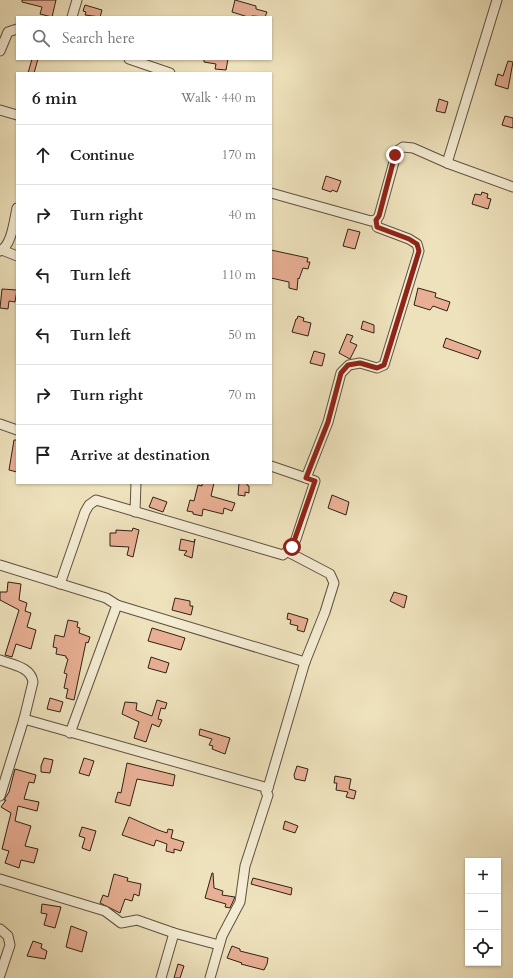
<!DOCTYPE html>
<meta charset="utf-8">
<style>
:root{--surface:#fff;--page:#f2f2f2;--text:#202124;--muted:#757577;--line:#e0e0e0}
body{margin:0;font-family:Cardo,serif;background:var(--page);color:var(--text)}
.controls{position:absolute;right:12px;bottom:12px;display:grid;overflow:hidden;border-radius:0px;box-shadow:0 1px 3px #0004}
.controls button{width:36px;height:36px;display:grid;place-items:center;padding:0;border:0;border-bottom:1px solid var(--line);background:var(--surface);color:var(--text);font:20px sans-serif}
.stop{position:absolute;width:12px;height:12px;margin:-9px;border:3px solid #8f2418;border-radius:50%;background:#fff}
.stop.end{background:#8f2418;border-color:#fff;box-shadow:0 1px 4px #0008}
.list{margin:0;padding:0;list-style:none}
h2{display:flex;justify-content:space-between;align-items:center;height:52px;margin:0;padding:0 16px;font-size:17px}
h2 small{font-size:13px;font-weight:400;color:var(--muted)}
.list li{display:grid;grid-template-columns:26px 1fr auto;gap:12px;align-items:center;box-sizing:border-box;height:60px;padding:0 16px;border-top:1px solid var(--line)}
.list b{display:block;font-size:15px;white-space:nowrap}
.list em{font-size:13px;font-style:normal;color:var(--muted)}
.icon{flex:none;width:22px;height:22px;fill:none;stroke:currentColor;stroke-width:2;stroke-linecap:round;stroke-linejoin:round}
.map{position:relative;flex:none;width:513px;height:978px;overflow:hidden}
.search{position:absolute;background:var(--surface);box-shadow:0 1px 3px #0004;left:16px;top:16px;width:256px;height:44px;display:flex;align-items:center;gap:10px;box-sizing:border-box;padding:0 14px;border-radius:0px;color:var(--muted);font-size:15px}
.panel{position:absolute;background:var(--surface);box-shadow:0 1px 3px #0004;left:16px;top:72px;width:256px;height:412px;border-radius:0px}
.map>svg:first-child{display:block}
</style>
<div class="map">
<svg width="513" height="978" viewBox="0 0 513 978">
<rect width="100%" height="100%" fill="#eee2bc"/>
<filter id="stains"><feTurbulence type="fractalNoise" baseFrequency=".005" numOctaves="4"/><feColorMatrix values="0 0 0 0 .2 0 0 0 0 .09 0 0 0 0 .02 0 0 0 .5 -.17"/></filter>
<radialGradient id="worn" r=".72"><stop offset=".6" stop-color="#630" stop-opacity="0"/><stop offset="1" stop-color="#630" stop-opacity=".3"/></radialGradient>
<g fill="#e8af94" stroke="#2f2116">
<polygon points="22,0 56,0 52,17 40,14 42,7 22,2"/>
<polygon points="235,0 256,6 256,9 267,12 265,17 253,16 248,17 232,12"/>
<polygon points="85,5 102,10 100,17 85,15 86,12 83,11"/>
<polygon points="32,59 38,59 34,73 28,73"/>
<polygon points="204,59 228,59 226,70 215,69 216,64 204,62"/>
<polygon points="508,61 513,62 508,89 495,85 498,74 503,76"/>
<polygon points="439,99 448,102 445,113 436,111"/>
<polygon points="505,116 513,118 513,128 502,125"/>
<polygon points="326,176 341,181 337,192 332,190 331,192 322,189"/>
<polygon points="482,192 488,194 487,198 491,199 488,209 472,204 475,194 481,195"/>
<polygon points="348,229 360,232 355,249 343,246"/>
<polygon points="271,250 308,258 307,262 310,262 308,269 303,268 299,279 298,278 297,290 289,288 289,282 271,278"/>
<polygon points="418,288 436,293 435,297 450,302 447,311 433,306 430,310 414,305"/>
<polygon points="2,289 17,290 15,302 9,301 8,309 0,308"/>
<polygon points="298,316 304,318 303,321 311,323 308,336 292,332 296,319 297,319"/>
<polygon points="363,321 374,325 374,333 361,329"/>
<polygon points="347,334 353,336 350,342 357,345 350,359 339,353"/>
<polygon points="446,338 481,351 478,359 443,347"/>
<polygon points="314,351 325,354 322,366 310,363"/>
<polygon points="14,440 17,440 17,472 9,470"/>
<polygon points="202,483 214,483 211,496 235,503 232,511 224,508 223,514 203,509 202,516 193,514 193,512 187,511 190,500 194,501 198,485 202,486"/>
<polygon points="239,483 247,483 247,485 249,486 249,493 245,492 245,496 238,495"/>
<polygon points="332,495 349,502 346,515 328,508"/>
<polygon points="153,497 167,502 163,512 149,507"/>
<polygon points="133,528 139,530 133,557 127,555 129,547 110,546 110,533 116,533 116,530 132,531"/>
<polygon points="181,539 194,542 195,539 192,558 184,555 187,551 179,550"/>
<polygon points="8,582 21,584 19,600 27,603 25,611 31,613 27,627 36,630 31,649 16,644 12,657 5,655 19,610 0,600 0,592 7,592"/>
<polygon points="394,592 407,596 404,608 390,601"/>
<polygon points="175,598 190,601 190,606 193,606 191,615 172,610"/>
<polygon points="288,613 308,619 304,632 297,630 298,626 290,624 291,620 287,619"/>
<polygon points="68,620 78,622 77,627 80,628 79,633 90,637 88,643 86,642 74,700 66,698 68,689 64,688 67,674 64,673 68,659 66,658 66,656 56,654 57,648 53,647 55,635 64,637"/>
<polygon points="152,628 185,638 181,650 148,641"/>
<polygon points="151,657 169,663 166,673 148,668"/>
<polygon points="50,698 63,702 60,712 47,709"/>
<polygon points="157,700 167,703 165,709 161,708 158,719 162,720 159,727 152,724 146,742 134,738 139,722 122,714 125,702 137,703 136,710 152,716"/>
<polygon points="200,729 230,738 225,754 212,749 213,746 209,745 212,739 199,735"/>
<polygon points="44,758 53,760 50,773 41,772 41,766"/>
<polygon points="84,758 94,761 89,776 79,773"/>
<polygon points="127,763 175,775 173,786 137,779 130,806 115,802 118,792 121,793"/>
<polygon points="297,766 308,769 305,781 295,779 294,775"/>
<polygon points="15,769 36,775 34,783 29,782 24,799 39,802 37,811 18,806 15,821 31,826 25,846 38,849 34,863 21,860 19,868 5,863 9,851 2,849 11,813 1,807 6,800 4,800 9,792"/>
<polygon points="335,776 351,779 349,789 356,791 354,799 346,797 348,792 336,790 337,783 334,783"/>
<polygon points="129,817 158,830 167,833 168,829 173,830 171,838 184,842 181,851 174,849 174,853 166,851 167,844 156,840 154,846 122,835"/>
<polygon points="285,821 298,826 295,833 283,829"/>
<polygon points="82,827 96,831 90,851 82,848 85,838 79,836"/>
<polygon points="212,873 213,873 214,888 223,891 222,895 235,897 230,908 225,907 226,904 205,898"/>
<polygon points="114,874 128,878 127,881 141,884 139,896 134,894 132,901 125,899 120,913 100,903 103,895 108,897"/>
<polygon points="253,878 292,888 291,895 251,884"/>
<polygon points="42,904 61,907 55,928 44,925 47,914 41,913"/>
<polygon points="71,926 87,932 82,952 66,947"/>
<polygon points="33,941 42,944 41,948 47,951 45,959 27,956"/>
<polygon points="232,946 240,949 240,951 268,958 267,964 264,970 241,964 242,963 227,958"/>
<polygon points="178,964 184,966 180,978 174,978"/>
</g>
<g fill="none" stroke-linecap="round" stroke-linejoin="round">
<g stroke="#5f5140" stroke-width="11">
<g id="minor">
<polyline points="72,17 77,0"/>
<polyline points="0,51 8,32 17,29"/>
<polyline points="129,59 170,73"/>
<polyline points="0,110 17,115"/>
<polyline points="447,163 497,0"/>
<polyline points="271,193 371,221 376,220"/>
<polyline points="2,250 17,256"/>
<path d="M0,251C12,245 14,221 17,208"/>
<polyline points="0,424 17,430"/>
<polyline points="306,478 328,422 341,373 349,365 360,363 377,368 384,365 419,251 417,244 409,239 377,227 376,220 379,216 397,151 403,147 413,148 447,163 513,187"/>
<polyline points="135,512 136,483"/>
<polyline points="288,552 330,574 334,583 325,612 305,662"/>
<polyline points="0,565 106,598 117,605 70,733"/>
<polyline points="60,584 85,512 89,505 96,500 283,555 292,547 296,539 315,481 271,466"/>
<polyline points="117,605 305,662 268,788"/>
<path d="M0,660C13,665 31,667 33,682L24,719L0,796"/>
<polyline points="24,719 268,788 266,792 268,795 245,866 240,902 222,936 210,978"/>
<polyline points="0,879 105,911 121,923 137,920 174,933 219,945"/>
<polyline points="0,929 8,936 10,945 0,975"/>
<polyline points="161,978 174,933"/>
</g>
</g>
<use href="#minor" stroke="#f4ecd3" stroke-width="9"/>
</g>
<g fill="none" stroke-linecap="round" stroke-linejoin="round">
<polyline stroke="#8f2418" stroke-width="5" points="292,547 315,481 306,478 328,422 341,373 348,365 360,363 377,368 384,365 419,251 417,244 409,239 377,227 376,220 379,216 395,155"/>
</g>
<rect width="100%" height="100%" filter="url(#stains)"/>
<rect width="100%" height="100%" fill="url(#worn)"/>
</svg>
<div class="controls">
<button>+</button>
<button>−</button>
<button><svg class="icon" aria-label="locate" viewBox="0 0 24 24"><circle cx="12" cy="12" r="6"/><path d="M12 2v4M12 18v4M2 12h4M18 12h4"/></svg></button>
</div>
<div class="stop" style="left:292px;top:547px"></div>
<div class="stop end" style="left:395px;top:155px"></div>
<div class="search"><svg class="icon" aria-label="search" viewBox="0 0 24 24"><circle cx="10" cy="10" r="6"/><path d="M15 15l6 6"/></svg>Search here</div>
<section class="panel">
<h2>6 min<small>Walk · 440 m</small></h2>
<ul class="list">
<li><svg class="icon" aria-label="ahead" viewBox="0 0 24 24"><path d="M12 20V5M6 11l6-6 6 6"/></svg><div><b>Continue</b></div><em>170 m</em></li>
<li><svg class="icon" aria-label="right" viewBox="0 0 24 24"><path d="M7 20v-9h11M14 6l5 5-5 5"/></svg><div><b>Turn right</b></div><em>40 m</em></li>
<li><svg class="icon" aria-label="left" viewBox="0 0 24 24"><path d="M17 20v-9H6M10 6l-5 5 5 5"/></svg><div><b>Turn left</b></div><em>110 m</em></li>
<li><svg class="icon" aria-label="left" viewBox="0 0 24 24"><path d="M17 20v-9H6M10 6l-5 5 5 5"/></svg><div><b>Turn left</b></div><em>50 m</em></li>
<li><svg class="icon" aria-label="right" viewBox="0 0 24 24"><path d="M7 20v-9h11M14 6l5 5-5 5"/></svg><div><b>Turn right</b></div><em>70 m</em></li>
<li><svg class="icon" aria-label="arrive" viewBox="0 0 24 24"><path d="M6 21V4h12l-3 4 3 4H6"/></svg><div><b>Arrive at destination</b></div></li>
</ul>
</section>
</div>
